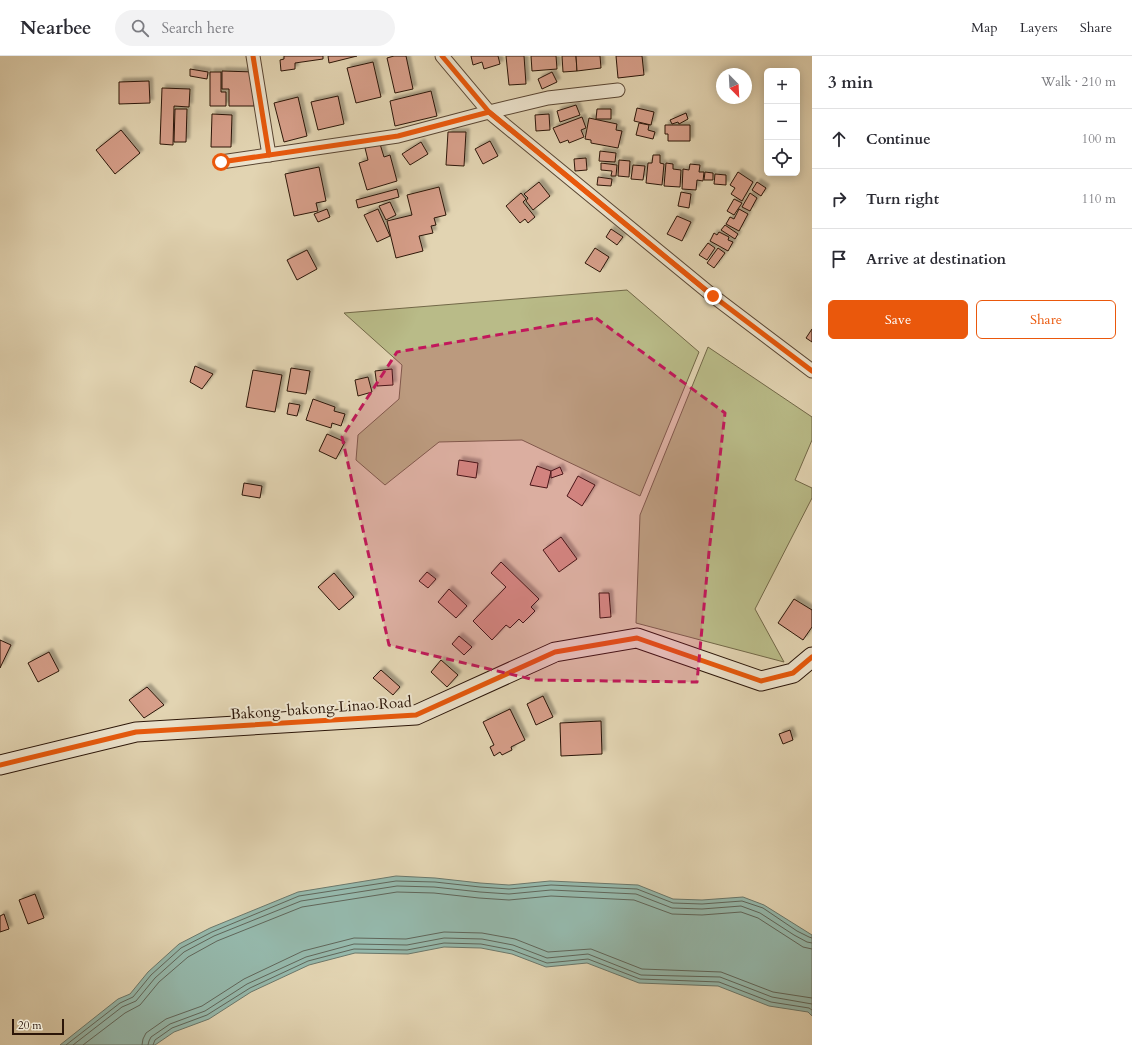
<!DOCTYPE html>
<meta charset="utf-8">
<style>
:root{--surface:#fff;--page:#f2f2f3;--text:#2b2b33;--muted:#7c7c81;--line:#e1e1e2;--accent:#ea580c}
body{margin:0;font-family:Cardo,serif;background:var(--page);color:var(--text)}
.controls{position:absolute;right:12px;top:12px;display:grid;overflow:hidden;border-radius:6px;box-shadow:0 2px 10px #0003}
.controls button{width:36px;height:36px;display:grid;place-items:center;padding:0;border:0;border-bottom:1px solid var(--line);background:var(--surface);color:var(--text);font:20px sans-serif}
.compass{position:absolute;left:716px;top:12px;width:36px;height:36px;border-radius:50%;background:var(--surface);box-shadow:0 2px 10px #0003;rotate:156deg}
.scale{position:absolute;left:12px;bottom:10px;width:52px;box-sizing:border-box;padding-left:4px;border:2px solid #2b1508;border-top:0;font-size:11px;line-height:14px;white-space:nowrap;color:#2b1508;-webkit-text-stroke:3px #ece3cd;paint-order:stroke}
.stop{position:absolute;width:12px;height:12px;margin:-9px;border:3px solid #ea580c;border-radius:50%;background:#fff}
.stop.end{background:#ea580c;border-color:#fff;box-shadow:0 1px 4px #0008}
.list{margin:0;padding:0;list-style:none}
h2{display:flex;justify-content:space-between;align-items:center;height:52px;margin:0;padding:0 16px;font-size:17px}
h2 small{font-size:13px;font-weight:400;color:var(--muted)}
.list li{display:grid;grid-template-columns:26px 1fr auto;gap:12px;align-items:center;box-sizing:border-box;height:60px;padding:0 16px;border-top:1px solid var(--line)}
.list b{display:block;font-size:15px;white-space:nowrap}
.list em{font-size:13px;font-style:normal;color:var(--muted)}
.actions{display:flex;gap:8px;padding:12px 16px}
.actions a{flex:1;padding:9px 0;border:1px solid var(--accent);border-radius:6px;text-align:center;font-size:14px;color:var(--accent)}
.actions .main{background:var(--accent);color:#fff}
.icon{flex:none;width:22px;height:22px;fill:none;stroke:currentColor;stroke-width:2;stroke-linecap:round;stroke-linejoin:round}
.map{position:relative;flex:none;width:812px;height:989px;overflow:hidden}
header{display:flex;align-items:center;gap:24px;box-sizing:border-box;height:56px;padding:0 20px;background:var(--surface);border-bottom:1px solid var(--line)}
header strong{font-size:19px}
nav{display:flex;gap:22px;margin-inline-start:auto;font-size:14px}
.search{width:280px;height:36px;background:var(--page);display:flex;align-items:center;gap:10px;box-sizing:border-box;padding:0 14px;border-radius:22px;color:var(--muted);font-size:15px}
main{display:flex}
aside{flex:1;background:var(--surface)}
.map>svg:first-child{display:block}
</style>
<header>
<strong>Nearbee</strong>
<div class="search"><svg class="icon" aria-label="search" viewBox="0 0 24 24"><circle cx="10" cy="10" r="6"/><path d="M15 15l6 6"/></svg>Search here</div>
<nav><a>Map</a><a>Layers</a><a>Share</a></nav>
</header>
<main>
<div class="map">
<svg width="812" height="989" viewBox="0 0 812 989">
<defs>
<filter id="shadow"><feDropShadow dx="3.5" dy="-3.5" stdDeviation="1" flood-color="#0004"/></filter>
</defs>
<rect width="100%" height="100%" fill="#e2d4b2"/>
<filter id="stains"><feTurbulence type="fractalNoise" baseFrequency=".005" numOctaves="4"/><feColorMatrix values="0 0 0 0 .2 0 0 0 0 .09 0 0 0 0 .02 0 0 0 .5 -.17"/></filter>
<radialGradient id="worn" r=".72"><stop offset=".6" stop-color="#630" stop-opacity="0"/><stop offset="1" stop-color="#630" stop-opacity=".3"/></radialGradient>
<g fill="#b9bb88" stroke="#726848">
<polygon points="627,234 699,296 640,440 522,384 439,386 385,429 356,404 358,379 399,343 402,309 344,257"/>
<polygon points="708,291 812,361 812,384 795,424 812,432 812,442 755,553 784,606 636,567 640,459"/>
</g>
<polygon fill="#95b8ab" stroke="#6b776a" points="396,820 435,822 480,827 509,829 550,825 638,829 673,843 702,844 743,841 764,849 812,879 812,960 808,956 769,950 718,930 639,927 587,907 546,911 512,898 481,892 444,891 408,898 355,897 309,909 251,936 209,963 174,976 155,989 60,989 118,943 130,938 148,916 179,888 210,872 298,836"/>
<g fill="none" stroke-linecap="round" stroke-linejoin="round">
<g stroke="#60665a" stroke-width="1">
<polyline points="66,989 120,947 133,941 151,919 181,892 212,876 299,840 396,825 435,826 480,831 509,833 551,829 637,833 673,847 702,848 742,845 763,852 797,875 809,881 812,882"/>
<polyline points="73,989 122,951 136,945 155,922 184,896 214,880 301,845 397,830 434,831 480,836 509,838 551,834 636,838 672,852 702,853 741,850 760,857 794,879 807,886 812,887"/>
<polyline points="83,989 125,957 140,949 159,926 188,901 217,885 302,851 397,836 434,837 479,842 509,844 551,840 634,844 672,858 702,859 741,856 758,862 803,891 812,893"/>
<polyline points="142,989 143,983 146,977 166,963 202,950 244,923 303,895 354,882 406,883 444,876 482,877 515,883 548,896 591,893 642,913 721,916 773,936 812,942"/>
<polyline points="148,989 149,985 151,981 170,968 205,955 247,928 306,901 354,888 407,889 444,882 482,883 513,889 547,902 588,898 641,919 720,921 772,941 812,948"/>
<polyline points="153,989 155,984 172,972 207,959 250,932 308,905 354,893 407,894 444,887 481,888 512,894 547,907 588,903 640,923 719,926 771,946 809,952 812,954"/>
</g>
</g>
<g fill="#d69e89" stroke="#2b1508" filter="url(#shadow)">
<polygon points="284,0 323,0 323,3 295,7 295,13 281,15 280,4 284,3"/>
<polygon points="328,0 357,0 329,7"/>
<polygon points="394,0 406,0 413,33 395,37 387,2"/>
<polygon points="471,0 498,0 500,8 484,13 482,6 473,9"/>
<polygon points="506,0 524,0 526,28 509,29"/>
<polygon points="531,0 556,0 557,13 532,15"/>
<polygon points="562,0 576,0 577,15 563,16"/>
<polygon points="576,0 600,0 601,12 577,15"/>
<polygon points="616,0 642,0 644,19 618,22"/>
<polygon points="373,6 381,41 356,47 347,12"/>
<polygon points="190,13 208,16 207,23 190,20"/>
<polygon points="222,15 255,16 254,50 229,50 229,33 222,33"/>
<polygon points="210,16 221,16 221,36 226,36 226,50 210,50"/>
<polygon points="552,16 557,26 542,33 538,23"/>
<polygon points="149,25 150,47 119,48 119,26"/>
<polygon points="162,32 190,33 189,51 174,50 173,89 160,88"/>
<polygon points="431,35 437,60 395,70 390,45"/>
<polygon points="338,40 344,68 318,74 311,46"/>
<polygon points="298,41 307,80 284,86 274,47"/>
<polygon points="576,49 580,59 560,66 557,55"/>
<polygon points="637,52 654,56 651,69 634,65"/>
<polygon points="175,53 187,53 186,86 174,86"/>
<polygon points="597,53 611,53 611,63 596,63"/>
<polygon points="686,57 688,63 679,68 678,66 672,68 670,64"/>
<polygon points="212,58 232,59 231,91 211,91"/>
<polygon points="549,58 550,74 536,75 535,59"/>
<polygon points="582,61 586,72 581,74 584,81 569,87 568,84 560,87 553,72"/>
<polygon points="589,62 617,68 616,74 622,75 618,92 591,87 591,84 585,83"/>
<polygon points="639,67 649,69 648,74 655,76 653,83 636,79"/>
<polygon points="665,69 690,69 690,85 668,85 668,78 665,78"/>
<polygon points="121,74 140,97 115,118 96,94"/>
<polygon points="448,76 466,76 464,110 446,109"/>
<polygon points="490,85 498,100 483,108 475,93"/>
<polygon points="421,86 428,98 410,109 402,98"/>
<polygon points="380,88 384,101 390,99 397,125 367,134 359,107 368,104 365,92"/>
<polygon points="600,95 616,97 615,106 599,105"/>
<polygon points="653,99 660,99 660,107 664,108 662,129 646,127 648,107 652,107"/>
<polygon points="586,102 587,114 575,115 574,103"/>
<polygon points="619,104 630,105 629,121 618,120"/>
<polygon points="601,107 617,109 616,120 611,120 612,115 601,114"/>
<polygon points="666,107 673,108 673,113 681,114 680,131 664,130"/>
<polygon points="690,108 700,109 699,116 704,116 703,125 697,124 696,134 682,133 683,113 689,114"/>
<polygon points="633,109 645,110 643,124 631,123"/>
<polygon points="319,111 326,145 316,147 318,155 294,160 285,118"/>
<polygon points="705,116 713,117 713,124 704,124"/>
<polygon points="738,116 753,126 742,145 731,138 735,132 730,129"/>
<polygon points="715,118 726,119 726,129 714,128"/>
<polygon points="598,121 612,123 611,130 597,129"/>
<polygon points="539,126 550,140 533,154 526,145 528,142 524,138"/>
<polygon points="757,126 766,132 761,140 752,134"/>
<polygon points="439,131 446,159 434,162 436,169 431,170 433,177 419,180 423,195 396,202 387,165 412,159 407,139"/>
<polygon points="397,133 399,141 358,152 356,144"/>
<polygon points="681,136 691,138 689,152 678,150"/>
<polygon points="521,137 526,143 523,146 535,161 528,167 525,163 520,167 506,150"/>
<polygon points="750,137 757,142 750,155 742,151"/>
<polygon points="734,143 742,147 734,159 727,155"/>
<polygon points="390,146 396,159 386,164 379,150"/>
<polygon points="327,153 330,161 318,166 314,158"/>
<polygon points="378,153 390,180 377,186 364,159"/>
<polygon points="739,153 748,158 739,175 726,168 730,161 734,163"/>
<polygon points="677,160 691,166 682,185 667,178"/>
<polygon points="725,169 738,178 735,183 721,174"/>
<polygon points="611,173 623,181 617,189 606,181"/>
<polygon points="719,176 729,181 728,184 733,186 728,195 710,185 714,177 717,179"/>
<polygon points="708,187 715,192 707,204 699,199"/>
<polygon points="595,192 609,201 600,216 585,207"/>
<polygon points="718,192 725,197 714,212 707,207"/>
<polygon points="307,194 317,213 297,224 287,204"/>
<polygon points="812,273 812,286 806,282"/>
<polygon points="195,310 213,318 202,333 190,326"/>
<polygon points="291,312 310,315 306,338 287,335"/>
<polygon points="392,313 393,329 377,330 375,315"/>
<polygon points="253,314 282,319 275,356 246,351"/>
<polygon points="368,321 372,336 358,340 355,324"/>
<polygon points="313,343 335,351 334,355 345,358 341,370 332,367 331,372 306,364"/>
<polygon points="289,347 300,349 297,360 287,358"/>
<polygon points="327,378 345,386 336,403 319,395"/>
<polygon points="459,404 478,407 476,422 457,419"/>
<polygon points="537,410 551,415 547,432 530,429"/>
<polygon points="560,411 563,418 551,422 551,415"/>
<polygon points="578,420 595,429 582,450 567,440"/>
<polygon points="244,427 262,430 260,442 242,439"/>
<polygon points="561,481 577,503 559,516 543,494"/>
<polygon points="501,506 539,543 531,551 535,555 523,567 519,563 510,572 506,569 492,584 473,565 506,531 491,517"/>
<polygon points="427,516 436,523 428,532 419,525"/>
<polygon points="334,517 354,541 339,554 318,531"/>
<polygon points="449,533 467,550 456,562 438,546"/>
<polygon points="599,537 609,537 611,561 600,562"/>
<polygon points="794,543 812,554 812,571 803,584 778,567"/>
<polygon points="459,580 472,591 464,599 452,588"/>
<polygon points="0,584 11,589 0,612"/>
<polygon points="49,596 59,615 38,626 28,607"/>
<polygon points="441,604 458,619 447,631 431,616"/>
<polygon points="381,614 400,631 393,639 373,622"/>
<polygon points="147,631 164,649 144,662 129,644"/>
<polygon points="543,640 553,661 536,669 527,648"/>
<polygon points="510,653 525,684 511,691 512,694 502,699 500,696 494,700 490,691 494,689 483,666"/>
<polygon points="601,665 602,698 561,700 560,667"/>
<polygon points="790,674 793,684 783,688 779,678"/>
<polygon points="35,838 44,862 28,868 19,844"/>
<polygon points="4,858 9,873 0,876 0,860"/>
</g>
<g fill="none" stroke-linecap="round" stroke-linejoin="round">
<g stroke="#594532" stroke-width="15">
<g id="street">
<polyline points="253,0 269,99"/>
<polyline points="442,0 489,56 713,240 812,315"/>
<polyline points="221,106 398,80 489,56 548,42 618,34"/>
</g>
</g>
<g stroke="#2b1508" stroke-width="21">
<polyline id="secondary" points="0,709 136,676 416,659 555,596 637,582 761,625 793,617 812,601"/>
</g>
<use href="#street" stroke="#ece3cd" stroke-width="13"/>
<use href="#secondary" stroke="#ece3cd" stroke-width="19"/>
<g stroke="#ece3cd" stroke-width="8">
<g id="cycleway">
<polyline points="253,0 269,99"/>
<polyline points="442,0 489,56 713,240 812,315"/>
<polyline points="0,709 136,676 416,659 555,596 637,582 761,625 793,617 812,601"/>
</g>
</g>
<use href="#cycleway" stroke="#e8590c" stroke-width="5"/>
</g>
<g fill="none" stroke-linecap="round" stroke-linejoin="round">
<polyline stroke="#ea580c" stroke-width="5" points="221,106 398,80 489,56 713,240"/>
</g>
<path fill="#c2185b" fill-opacity="0.2" stroke="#c2185b" stroke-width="3" stroke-dasharray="8 5" stroke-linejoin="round" d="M596,262L725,357L709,496L697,626L535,624L389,589L342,381L397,296Z"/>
<g text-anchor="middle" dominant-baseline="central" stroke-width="4" stroke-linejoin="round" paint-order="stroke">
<g font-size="15" fill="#2b1508" stroke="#ece3cd">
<text transform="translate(321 652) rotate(-4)">Bakong-bakong Linao Road</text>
</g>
</g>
<rect width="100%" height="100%" filter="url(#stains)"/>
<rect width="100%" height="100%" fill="url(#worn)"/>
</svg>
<div class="controls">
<button>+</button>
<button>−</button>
<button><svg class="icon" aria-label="locate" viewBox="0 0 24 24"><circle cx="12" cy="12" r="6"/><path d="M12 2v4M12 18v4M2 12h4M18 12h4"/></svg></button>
</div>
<svg class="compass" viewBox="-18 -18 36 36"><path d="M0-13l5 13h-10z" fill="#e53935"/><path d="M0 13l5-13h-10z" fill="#7c7c81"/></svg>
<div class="scale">20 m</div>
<div class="stop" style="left:221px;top:106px"></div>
<div class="stop end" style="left:713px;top:240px"></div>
</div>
<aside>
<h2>3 min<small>Walk · 210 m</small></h2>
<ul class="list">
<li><svg class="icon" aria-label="ahead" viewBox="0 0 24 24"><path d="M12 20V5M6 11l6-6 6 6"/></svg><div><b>Continue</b></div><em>100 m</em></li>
<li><svg class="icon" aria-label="right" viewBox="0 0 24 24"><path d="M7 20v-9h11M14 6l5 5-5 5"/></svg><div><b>Turn right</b></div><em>110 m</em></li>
<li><svg class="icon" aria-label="arrive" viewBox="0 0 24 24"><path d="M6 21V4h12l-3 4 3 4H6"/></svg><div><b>Arrive at destination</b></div></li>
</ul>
<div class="actions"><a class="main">Save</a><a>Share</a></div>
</aside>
</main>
